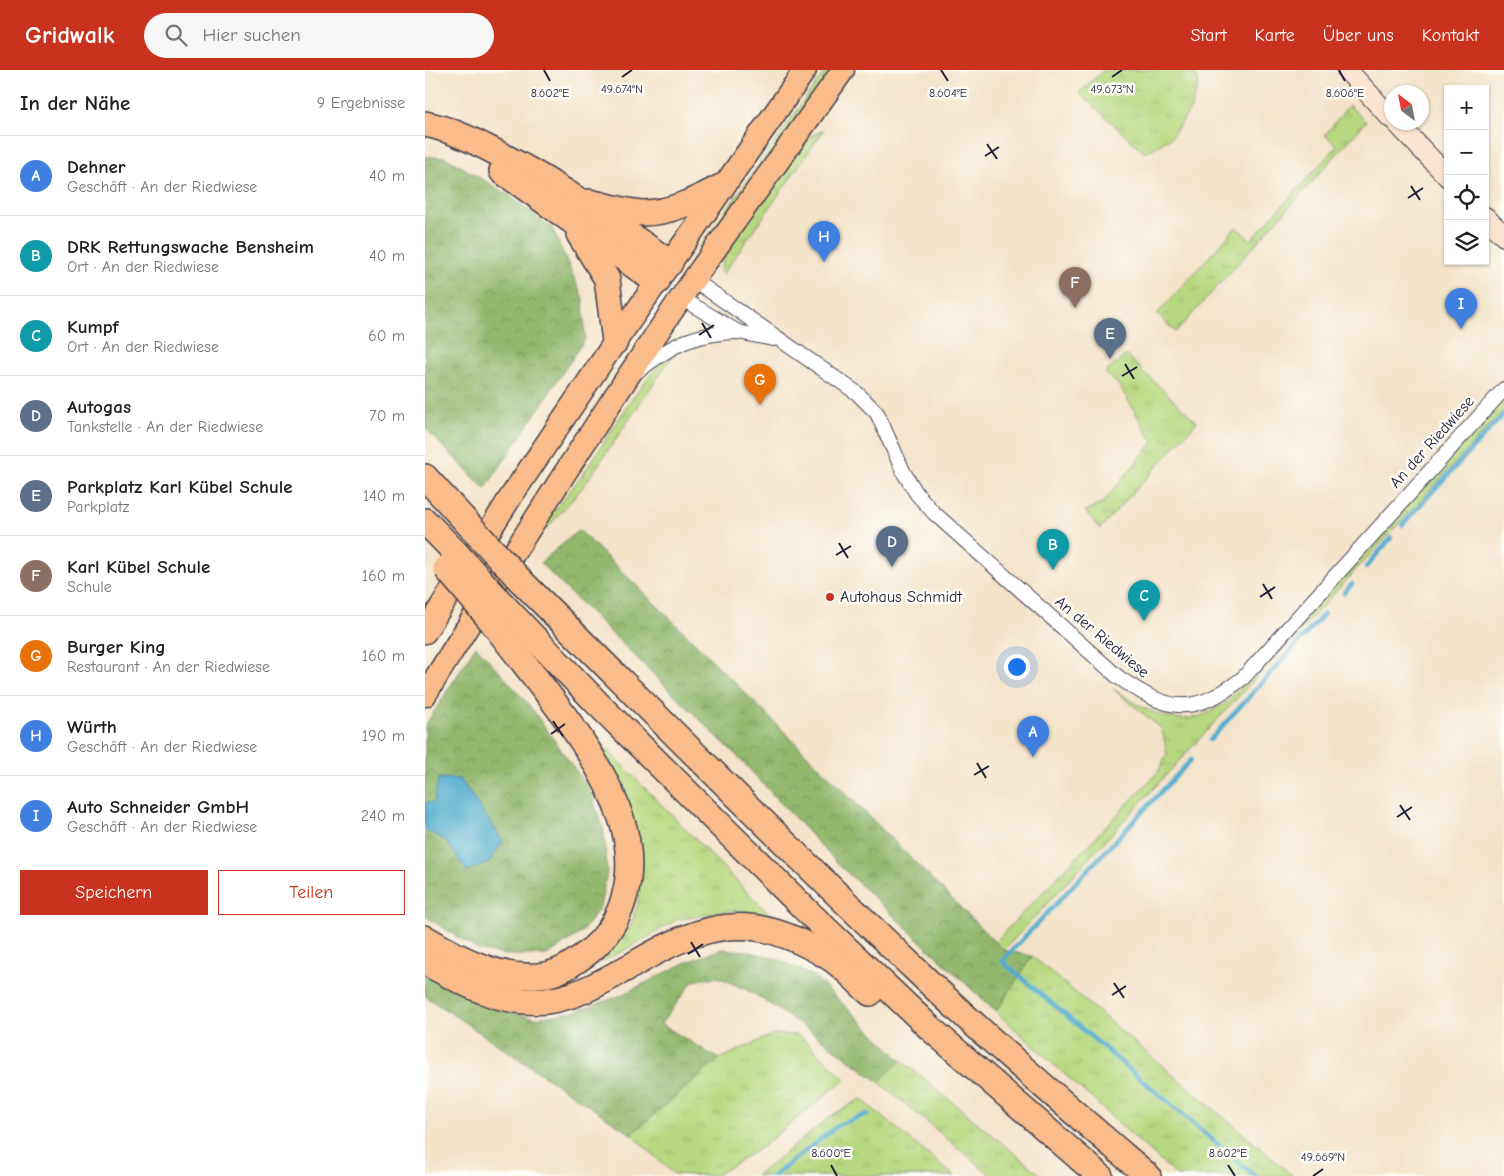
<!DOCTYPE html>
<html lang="de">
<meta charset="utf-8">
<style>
:root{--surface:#fff;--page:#f6f6f6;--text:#202124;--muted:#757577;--line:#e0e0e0;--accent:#c8321e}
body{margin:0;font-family:"Comic Neue",sans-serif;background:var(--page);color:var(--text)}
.controls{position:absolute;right:15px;top:15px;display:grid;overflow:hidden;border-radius:0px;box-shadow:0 1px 4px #0004}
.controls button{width:45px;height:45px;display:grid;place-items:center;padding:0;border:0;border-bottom:1px solid var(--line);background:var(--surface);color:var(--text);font:25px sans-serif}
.compass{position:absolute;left:959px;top:15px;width:45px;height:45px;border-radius:50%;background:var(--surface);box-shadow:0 1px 4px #0004;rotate:328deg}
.you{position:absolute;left:591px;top:596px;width:18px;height:18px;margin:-12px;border:4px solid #fff;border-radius:50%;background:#1a73e8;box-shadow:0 0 0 8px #1a73e833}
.badge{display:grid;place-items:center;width:32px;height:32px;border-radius:50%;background:var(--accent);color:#fff;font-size:16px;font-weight:700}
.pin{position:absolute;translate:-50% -41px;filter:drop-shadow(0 1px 2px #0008)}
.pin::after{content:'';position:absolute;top:26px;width:18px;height:15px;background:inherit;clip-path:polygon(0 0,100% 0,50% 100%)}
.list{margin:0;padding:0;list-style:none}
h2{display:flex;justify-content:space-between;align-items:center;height:65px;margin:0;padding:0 20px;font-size:21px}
h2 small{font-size:16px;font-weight:400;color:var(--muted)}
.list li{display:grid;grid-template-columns:32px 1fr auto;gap:15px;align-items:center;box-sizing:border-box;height:80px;padding:0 20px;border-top:1px solid var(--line)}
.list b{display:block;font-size:19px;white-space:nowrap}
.list p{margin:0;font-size:16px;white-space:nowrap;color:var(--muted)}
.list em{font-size:16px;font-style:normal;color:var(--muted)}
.actions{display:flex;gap:10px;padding:15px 20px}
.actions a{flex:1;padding:11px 0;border:1px solid var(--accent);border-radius:0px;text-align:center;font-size:18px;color:var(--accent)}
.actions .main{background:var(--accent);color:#fff}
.icon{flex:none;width:28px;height:28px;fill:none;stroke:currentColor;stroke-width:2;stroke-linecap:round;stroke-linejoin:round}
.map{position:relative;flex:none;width:1079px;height:1106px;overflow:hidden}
header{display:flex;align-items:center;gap:30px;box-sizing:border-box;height:70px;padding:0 25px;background:var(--accent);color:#fff}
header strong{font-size:24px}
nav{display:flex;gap:28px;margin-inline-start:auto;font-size:18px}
.search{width:350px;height:45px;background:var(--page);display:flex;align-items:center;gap:12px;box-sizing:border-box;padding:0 18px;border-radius:28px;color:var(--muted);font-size:19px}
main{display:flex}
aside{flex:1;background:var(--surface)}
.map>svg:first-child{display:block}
</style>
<header>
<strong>Gridwalk</strong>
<div class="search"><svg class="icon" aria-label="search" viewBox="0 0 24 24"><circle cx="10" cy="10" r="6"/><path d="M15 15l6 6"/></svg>Hier suchen</div>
<nav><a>Start</a><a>Karte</a><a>Über uns</a><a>Kontakt</a></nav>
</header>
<main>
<aside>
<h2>In der Nähe<small>9 Ergebnisse</small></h2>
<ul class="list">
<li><span class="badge" style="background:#3f7fe0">A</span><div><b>Dehner</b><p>Geschäft · An der Riedwiese</p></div><em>40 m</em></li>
<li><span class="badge" style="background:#0f9aa8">B</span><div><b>DRK Rettungswache Bensheim</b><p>Ort · An der Riedwiese</p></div><em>40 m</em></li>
<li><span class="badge" style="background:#0f9aa8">C</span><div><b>Kumpf</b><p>Ort · An der Riedwiese</p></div><em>60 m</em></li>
<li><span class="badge" style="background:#5c6f8a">D</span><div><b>Autogas</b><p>Tankstelle · An der Riedwiese</p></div><em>70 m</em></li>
<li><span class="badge" style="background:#5c6f8a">E</span><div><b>Parkplatz Karl Kübel Schule</b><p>Parkplatz</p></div><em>140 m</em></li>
<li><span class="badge" style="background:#8d6e63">F</span><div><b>Karl Kübel Schule</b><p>Schule</p></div><em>160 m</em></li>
<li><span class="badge" style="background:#e8710a">G</span><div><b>Burger King</b><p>Restaurant · An der Riedwiese</p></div><em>160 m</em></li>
<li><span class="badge" style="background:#3f7fe0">H</span><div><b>Würth</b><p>Geschäft · An der Riedwiese</p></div><em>190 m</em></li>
<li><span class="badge" style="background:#3f7fe0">I</span><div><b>Auto Schneider GmbH</b><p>Geschäft · An der Riedwiese</p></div><em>240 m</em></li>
</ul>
<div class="actions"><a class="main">Speichern</a><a>Teilen</a></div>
</aside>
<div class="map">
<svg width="1079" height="1106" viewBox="0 0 1079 1106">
<defs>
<pattern id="grass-tufts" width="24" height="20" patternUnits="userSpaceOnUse" patternTransform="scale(1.25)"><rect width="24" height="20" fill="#b8d880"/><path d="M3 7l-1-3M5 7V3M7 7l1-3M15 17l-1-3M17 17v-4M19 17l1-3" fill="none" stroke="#9eb970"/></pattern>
<pattern id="forest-crowns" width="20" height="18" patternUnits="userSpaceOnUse" patternTransform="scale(1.25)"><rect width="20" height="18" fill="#92b86e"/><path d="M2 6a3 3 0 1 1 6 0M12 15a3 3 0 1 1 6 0" fill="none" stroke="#77955c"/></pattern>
</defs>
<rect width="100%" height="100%" fill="#fdfcf7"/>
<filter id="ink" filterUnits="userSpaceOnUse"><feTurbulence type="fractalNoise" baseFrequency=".02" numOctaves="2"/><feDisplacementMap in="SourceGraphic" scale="10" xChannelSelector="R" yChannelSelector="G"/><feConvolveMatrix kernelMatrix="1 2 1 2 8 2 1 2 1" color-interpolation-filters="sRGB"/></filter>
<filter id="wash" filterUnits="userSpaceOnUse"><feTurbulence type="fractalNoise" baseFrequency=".0096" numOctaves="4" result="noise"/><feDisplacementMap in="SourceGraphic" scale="20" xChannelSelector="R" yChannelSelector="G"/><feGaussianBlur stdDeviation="1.12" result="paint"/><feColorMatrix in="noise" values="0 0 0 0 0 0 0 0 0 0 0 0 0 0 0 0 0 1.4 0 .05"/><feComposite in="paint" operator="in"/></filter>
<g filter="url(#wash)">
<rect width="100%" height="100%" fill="#f3e3c8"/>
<g fill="url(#grass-tufts)" stroke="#6d7d5e">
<polygon points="401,0 407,0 275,184 272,182"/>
<polygon points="679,0 767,0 774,13 765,40 745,69 720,83 654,23"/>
<polygon points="924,35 941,52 751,262 732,244 811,157 826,170 912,76 900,65"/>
<polygon points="399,60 298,204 295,201 301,181 383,67"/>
<path d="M248,285L158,417L121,459L119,453C133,436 147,419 160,401C180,374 221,298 248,285Z"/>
<polygon points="701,285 772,352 675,459 660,441 677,434 728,372 694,315 680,303"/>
<path d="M1079,329V340L579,880L570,872L733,702L742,684L737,659L688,619C730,646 759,665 804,630Z"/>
<polygon points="151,648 346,846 310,840 251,850 206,877 150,905 205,857 212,836 218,795 208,755"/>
<polygon points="607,886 868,1106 752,1106 571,942"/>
<polygon points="349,964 374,965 420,1009 337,1077 290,1106 249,1104 206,1064 294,989"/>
<polygon points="476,990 617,1106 567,1106 454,1012"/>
<polygon points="436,1029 529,1106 331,1106 409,1044"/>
</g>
<g fill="url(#forest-crowns)" stroke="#5a6d54">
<polygon points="0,87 20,87 82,124 127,158 158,228 160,269 60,419 0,358"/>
<polygon points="154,460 255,558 570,872 579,880 607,886 571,942 413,794 310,684 115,493"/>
<polygon points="51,576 104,635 164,719 179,761 182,802 175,837 157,862 122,885 82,885 53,880 0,846 0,656"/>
<polygon points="296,879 323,881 352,889 389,906 476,990 454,1012 387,962 326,922 293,907 268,911 236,954 294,989 206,1064 0,926 0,905 70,939 111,948 148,942 192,927 262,892"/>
</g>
<polygon fill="#50abce" stroke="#396684" points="13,708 35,709 78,771 64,793 42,801 20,770 0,760 0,733 9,732"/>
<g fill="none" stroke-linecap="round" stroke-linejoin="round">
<g stroke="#50abce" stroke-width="4.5">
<polyline points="977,455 1079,344"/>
<polyline points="941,497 966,468"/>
<polyline points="919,523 927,514"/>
<polyline points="785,670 899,544"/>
<polyline points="766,690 577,891 830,1106"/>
<polyline points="348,1106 415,1054 443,1044"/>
</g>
</g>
</g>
<g filter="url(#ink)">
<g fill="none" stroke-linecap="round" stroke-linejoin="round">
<g stroke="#413f50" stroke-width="16">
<g id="street">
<path d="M269,210L432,323L452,343L479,403L492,424L509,443L693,607C744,642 767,647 818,608L1079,319"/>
<polyline points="256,228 313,262 348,269"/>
<path d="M213,301C248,274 269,263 313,262"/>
</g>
</g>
<g stroke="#413f50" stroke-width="22">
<g id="secondary">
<polyline points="922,0 966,48"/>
<polyline points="971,52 1023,107"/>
<polyline points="1060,147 1079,166"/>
</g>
</g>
<g stroke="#413f50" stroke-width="25">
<g id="primary">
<polyline points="0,562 85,428 190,272 380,0"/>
<path d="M0,625C87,485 175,345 269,209C318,139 369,70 418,0"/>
</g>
</g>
<g stroke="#413f50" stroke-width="28">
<g id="highway">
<path d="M0,54C26,59 51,72 74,84C135,115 189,154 245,193"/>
<polyline points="77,101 232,212"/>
<path d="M164,132C182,136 201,142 218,143C246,143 273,129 296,117"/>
<polyline points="154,164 182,209 190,272"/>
<polyline points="0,407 46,457"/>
<polyline points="0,451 30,482"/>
<path d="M95,510C227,641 357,773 492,901C566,972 645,1039 723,1106"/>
<polyline points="79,536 172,633 386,845 506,959 675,1106"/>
<path d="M0,868C33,888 73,909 113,906C127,905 140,899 151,891C201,860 214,802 196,748C172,677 112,612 68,553"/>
<path d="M0,892C38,913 75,935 121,931C154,927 182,909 211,893C283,851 327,841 402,886C418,895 431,911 445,923"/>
</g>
</g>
<use href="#street" stroke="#fff" stroke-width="14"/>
<use href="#secondary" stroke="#fde4d0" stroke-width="20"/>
<use href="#primary" stroke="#f9bc8a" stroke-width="22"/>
<use href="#highway" stroke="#f9bc8a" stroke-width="25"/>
<g stroke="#413f50" stroke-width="28" stroke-linecap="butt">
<g id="highway-bridge">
<polyline points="46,457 95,510"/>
<polyline points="30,482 79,536"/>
<polyline points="21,498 68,553"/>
</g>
</g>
<use href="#highway-bridge" stroke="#f9bc8a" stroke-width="25"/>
</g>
</g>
<path fill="none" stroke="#22223b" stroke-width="2" d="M119,0L125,11M516,0L523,11M914,0L920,11M197,7L207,0M687,7L697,0M562,74L572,89M560,86L574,77M986,116L995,130M983,128L998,118M277,253L286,268M274,265L289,255M700,294L709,309M697,306L712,297M414,473L423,488M411,485L426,476M838,514L847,529M835,527L850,517M128,651L138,666M126,664L140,654M552,693L561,708M549,705L564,696M975,735L985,750M972,747L987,737M266,872L275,887M263,884L278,874M689,913L699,928M687,925L701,916M406,1095L412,1106M803,1095L810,1106M888,1106L898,1099"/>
<circle fill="#c8321e" stroke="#fdfcf7" stroke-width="2" cx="405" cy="527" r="5"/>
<g text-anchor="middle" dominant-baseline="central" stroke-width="5" stroke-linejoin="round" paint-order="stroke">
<g font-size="16" fill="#22223b" stroke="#fdfcf7">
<text transform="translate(1007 372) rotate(-48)">An der Riedwiese</text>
<text transform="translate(677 567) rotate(40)">An der Riedwiese</text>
</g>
<g font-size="16" fill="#22223b" stroke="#fdfcf7" text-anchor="start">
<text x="415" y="527">Autohaus Schmidt</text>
</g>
</g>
<g font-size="12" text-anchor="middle" fill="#22223b" stroke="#fdfcf7" stroke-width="5" stroke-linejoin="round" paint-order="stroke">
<text x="197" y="23">49.674°N</text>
<text x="687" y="23">49.673°N</text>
<text x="125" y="27">8.602°E</text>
<text x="523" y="27">8.604°E</text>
<text x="920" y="27">8.606°E</text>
<text x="406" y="1087">8.600°E</text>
<text x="803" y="1087">8.602°E</text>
<text x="898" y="1091">49.669°N</text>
</g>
</svg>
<div class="controls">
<button>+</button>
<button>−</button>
<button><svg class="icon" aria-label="locate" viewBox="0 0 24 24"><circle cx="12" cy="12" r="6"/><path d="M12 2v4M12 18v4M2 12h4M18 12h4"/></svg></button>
<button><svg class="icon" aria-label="layers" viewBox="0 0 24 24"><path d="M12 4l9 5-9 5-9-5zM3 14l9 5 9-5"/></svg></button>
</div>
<svg class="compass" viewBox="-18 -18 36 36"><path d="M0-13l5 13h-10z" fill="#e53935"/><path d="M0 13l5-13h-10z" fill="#757577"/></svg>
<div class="you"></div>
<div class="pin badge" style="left:608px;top:687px;background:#3f7fe0">A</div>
<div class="pin badge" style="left:628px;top:500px;background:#0f9aa8">B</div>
<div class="pin badge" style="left:719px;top:551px;background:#0f9aa8">C</div>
<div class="pin badge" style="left:467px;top:497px;background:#5c6f8a">D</div>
<div class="pin badge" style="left:685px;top:289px;background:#5c6f8a">E</div>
<div class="pin badge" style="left:650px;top:238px;background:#8d6e63">F</div>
<div class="pin badge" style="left:335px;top:335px;background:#e8710a">G</div>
<div class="pin badge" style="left:399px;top:192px;background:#3f7fe0">H</div>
<div class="pin badge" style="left:1036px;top:259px;background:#3f7fe0">I</div>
</div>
</main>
